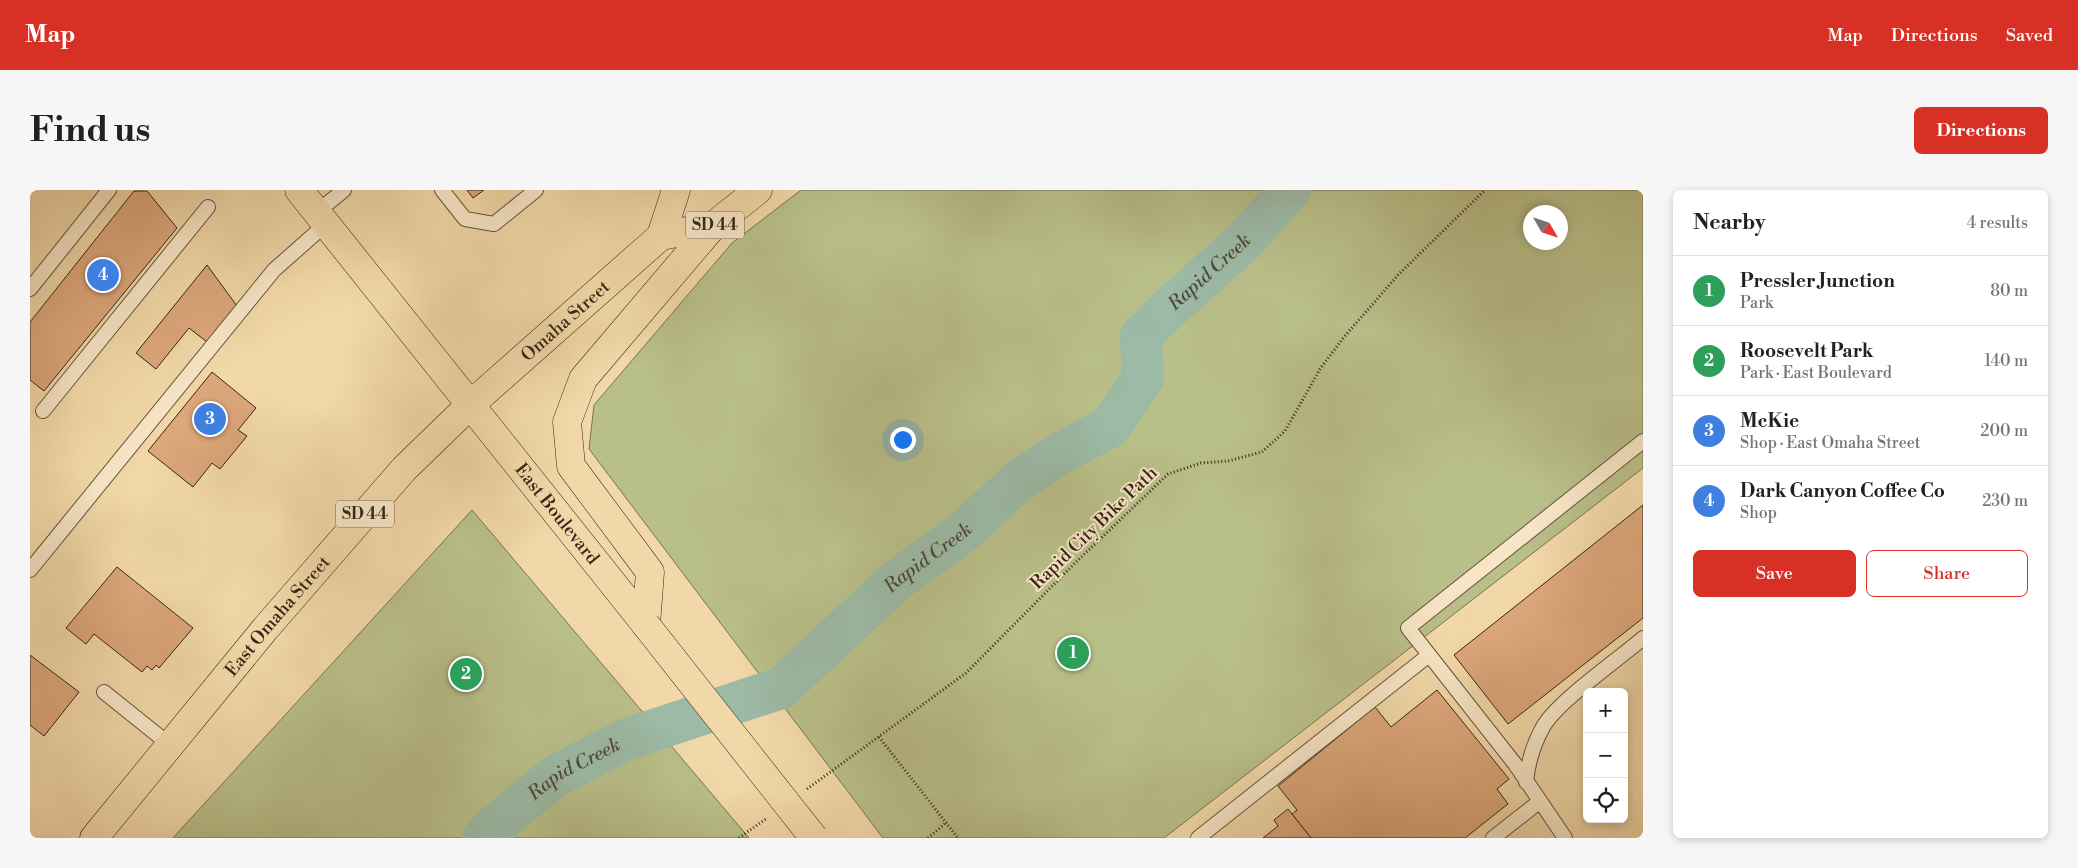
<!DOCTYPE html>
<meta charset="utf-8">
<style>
:root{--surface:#fff;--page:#f6f6f6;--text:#202124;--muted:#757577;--line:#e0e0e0;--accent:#d93025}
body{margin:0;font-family:"Libre Bodoni",serif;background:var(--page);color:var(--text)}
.controls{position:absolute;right:15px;bottom:15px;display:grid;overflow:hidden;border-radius:8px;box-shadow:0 2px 8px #0003}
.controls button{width:45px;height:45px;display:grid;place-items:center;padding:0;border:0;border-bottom:1px solid var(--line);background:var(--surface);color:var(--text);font:25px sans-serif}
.compass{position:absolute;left:1493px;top:15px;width:45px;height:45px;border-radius:50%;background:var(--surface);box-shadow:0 2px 8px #0003;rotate:129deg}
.you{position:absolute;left:872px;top:249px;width:18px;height:18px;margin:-12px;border:4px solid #fff;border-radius:50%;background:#1a73e8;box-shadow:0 0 0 8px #1a73e833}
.badge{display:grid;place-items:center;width:32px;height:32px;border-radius:50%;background:var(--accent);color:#fff;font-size:16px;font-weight:700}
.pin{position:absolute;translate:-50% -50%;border:2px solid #fff;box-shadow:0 1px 5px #0006}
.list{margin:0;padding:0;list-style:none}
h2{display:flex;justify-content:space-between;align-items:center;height:65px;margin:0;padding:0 20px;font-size:21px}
h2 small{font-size:16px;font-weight:400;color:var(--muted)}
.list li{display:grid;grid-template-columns:32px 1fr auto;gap:15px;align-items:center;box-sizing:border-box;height:70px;padding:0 20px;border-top:1px solid var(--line)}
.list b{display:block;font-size:19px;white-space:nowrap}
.list p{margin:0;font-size:16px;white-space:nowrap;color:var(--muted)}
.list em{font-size:16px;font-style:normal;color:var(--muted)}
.actions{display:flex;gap:10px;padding:15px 20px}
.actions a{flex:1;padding:11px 0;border:1px solid var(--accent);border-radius:8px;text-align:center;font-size:18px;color:var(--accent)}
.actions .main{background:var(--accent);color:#fff}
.icon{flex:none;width:28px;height:28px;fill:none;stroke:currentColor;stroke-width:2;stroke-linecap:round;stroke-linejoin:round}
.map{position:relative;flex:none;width:1613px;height:648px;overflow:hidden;border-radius:8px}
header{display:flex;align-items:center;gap:30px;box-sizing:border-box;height:70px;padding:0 25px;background:var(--accent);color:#fff}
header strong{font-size:24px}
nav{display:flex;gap:28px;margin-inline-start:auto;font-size:18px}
.intro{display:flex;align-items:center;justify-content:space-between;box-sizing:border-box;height:120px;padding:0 30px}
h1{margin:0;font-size:35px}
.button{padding:12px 22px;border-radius:8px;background:var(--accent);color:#fff;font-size:18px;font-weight:700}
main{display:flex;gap:30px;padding:0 30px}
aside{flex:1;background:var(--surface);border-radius:8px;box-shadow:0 2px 8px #0003}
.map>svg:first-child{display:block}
</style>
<header>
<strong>Map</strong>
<nav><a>Map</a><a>Directions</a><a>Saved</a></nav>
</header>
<div class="intro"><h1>Find us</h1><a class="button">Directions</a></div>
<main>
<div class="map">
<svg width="1613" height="648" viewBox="0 0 1613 648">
<rect width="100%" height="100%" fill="#f2d8a8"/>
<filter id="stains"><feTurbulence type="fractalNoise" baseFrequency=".004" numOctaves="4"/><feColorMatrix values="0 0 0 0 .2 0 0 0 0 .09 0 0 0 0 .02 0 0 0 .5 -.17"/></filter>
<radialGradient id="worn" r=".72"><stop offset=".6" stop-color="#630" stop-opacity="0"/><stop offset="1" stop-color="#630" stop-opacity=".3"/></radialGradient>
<g fill="#b9bf89" stroke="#787251" fill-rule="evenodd">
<path d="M771,0H1613V278L1134,648H853L559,259L564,215L702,53ZM1500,22H1530V52H1500Z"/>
<polygon points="442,320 719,648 143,648"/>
</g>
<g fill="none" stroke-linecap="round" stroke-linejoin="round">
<path stroke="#9cbaa6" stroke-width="42" id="s1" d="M453,648L462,638L525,586L597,549L751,498L867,390L932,343L992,288L1031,263L1080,237L1113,188L1111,146L1145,113L1210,55L1260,0"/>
</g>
<g fill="#dca77a" stroke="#372519">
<polygon points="437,0 454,0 443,8"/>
<polygon points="104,1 117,1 147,38 14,201 0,190 0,132"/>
<polygon points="177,75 207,116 177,152 159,138 126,179 106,163"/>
<polygon points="182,182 226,218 208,240 217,246 190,279 182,273 163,297 118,261"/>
<polygon points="1613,315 1613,428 1478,534 1424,465"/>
<polygon points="87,377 163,438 129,478 126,475 122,480 117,476 112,482 64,444 56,454 36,438"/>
<polygon points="0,465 49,502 14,546 0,535"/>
<polygon points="1407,500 1479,589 1467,599 1478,614 1435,648 1281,648 1262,624 1267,620 1248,596 1345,517 1361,537"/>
<polygon points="1258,619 1281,648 1233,648 1248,636 1244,630"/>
</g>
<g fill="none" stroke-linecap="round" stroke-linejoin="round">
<g stroke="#66523d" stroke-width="16">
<g id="service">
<polyline points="412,0 435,29 464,34 506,0"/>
<polyline points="287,22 314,0"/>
<polyline points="0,99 79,0"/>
<polyline points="13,221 178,17"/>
<polyline points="0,380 244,80 296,34"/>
<polyline points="74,502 140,555"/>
<path d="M1496,592C1498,572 1503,555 1513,537C1528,511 1588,470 1613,448"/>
<polyline points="1168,648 1399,465"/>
<polyline points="1463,648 1509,612"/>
<polyline points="1535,648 1485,574 1378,438 1613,251"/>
</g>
</g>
<g stroke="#372519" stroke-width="29">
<g id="primary">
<path id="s2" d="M269,0L616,435"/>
<polyline points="631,46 646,0"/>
<polyline points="616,435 620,382 541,276 537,232 553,189 683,36"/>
<path id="s3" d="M64,648L235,439L374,279L440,215L631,46L683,36L728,0"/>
</g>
</g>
<g stroke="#372519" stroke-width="3" stroke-dasharray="1 2.5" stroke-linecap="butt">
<polyline points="849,547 928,648"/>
<polyline points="777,599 936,483 1043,375 1138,284 1171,273 1198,271 1232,262 1255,241 1290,179 1314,147 1368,85 1455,0"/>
<polyline points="709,648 737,628"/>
<polyline points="898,648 917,632"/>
</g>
<use href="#service" stroke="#f7e6c6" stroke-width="14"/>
<use href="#primary" stroke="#f2d8a8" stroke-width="28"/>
<g stroke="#372519" stroke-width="29" stroke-linecap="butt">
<polyline id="primary-bridge" points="616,435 784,648"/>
</g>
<use href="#primary-bridge" stroke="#f2d8a8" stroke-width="28"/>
</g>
<g text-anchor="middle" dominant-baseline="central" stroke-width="4" stroke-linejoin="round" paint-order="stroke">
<g fill="#f7e6c6" stroke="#715f4d" stroke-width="1">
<rect x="656" y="21.5" width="58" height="27" rx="4"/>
<rect x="306" y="310.5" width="58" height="27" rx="4"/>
</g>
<g font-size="16" font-weight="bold" fill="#372519">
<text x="685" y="35">SD 44</text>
<text x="335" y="324">SD 44</text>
</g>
<g font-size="18" fill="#372519" stroke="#f7e6c6">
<text stroke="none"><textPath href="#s3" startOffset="701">Omaha Street</textPath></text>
<text stroke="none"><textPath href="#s2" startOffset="414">East Boulevard</textPath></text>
<text transform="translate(1064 338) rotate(-44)">Rapid City Bike Path</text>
<text stroke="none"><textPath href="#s3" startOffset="288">East Omaha Street</textPath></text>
</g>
<g font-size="19" font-style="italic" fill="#504a3c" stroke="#f7e6c6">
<text stroke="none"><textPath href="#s1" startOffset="955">Rapid Creek</textPath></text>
<text stroke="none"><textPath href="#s1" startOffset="535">Rapid Creek</textPath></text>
<text stroke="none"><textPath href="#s1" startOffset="115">Rapid Creek</textPath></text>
</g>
</g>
<rect width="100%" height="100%" filter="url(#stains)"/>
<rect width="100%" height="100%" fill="url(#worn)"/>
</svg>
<div class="controls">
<button>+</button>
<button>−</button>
<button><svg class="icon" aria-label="locate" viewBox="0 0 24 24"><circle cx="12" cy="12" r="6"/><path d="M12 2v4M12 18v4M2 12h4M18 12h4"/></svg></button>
</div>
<svg class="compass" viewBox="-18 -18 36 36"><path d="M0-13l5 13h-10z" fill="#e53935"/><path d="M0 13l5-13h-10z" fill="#757577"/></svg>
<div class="you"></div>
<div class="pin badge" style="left:1043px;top:463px;background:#2e9e5b">1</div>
<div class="pin badge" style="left:436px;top:484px;background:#2e9e5b">2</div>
<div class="pin badge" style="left:180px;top:229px;background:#3f7fe0">3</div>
<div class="pin badge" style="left:73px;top:85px;background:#3f7fe0">4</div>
</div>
<aside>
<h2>Nearby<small>4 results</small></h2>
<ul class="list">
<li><span class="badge" style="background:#2e9e5b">1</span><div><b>Pressler Junction</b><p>Park</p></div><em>80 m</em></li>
<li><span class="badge" style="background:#2e9e5b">2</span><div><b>Roosevelt Park</b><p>Park · East Boulevard</p></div><em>140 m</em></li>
<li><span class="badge" style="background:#3f7fe0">3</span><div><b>McKie</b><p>Shop · East Omaha Street</p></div><em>200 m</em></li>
<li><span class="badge" style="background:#3f7fe0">4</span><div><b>Dark Canyon Coffee Co</b><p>Shop</p></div><em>230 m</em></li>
</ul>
<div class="actions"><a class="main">Save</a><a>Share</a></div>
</aside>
</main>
